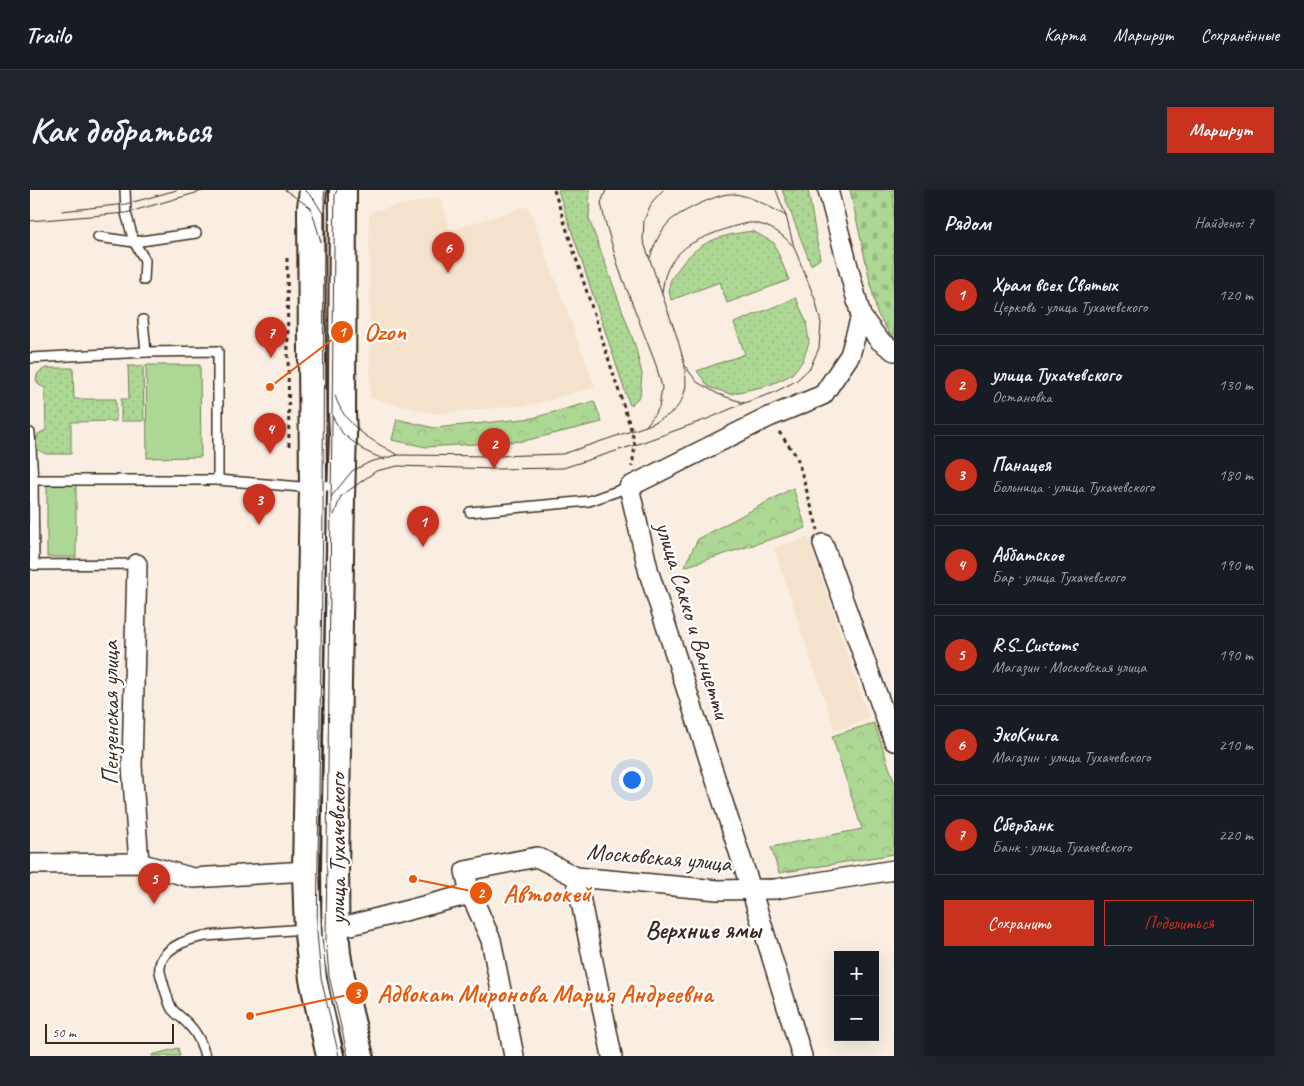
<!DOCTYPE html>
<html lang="ru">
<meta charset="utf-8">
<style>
:root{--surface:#171b24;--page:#20242c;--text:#f1f3f6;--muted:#9ea1a6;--line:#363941;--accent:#c8321e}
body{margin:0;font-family:Caveat,sans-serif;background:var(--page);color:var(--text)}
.controls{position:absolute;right:15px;bottom:15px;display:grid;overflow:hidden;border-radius:0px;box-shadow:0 5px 20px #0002}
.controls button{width:45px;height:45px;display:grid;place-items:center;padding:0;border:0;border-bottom:1px solid var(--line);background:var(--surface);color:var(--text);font:25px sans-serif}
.scale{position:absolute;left:15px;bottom:12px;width:129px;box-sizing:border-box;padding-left:5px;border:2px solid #3b2a1e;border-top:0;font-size:14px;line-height:18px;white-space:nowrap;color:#3b2a1e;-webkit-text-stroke:4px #fff;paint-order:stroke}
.you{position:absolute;left:601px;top:589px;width:18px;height:18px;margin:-12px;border:4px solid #fff;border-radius:50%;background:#1a73e8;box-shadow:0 0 0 8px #1a73e833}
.badge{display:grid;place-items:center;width:32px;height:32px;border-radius:50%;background:var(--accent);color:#fff;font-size:16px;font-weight:700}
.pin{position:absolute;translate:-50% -41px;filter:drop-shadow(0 1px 2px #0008)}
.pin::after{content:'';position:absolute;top:26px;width:18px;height:15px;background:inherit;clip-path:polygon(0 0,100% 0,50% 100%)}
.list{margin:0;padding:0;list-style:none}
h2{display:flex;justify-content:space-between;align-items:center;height:65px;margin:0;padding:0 20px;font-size:21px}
h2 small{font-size:16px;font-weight:400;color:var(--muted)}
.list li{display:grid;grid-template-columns:32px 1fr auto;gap:15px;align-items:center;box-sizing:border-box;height:80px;margin:0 10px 10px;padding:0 10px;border:1px solid var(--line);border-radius:0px}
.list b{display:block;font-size:19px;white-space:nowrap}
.list p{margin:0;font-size:16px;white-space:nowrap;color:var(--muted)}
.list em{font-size:16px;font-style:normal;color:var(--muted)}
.actions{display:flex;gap:10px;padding:15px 20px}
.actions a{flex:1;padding:11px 0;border:1px solid var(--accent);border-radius:0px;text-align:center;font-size:18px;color:var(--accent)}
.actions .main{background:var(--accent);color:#fff}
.map{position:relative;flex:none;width:864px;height:866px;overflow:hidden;border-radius:0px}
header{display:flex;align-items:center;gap:30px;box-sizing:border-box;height:70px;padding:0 25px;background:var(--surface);border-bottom:1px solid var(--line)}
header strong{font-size:24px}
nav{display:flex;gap:28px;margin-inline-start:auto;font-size:18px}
.intro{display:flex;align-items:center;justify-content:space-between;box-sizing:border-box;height:120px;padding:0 30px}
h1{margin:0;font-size:35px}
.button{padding:12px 22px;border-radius:0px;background:var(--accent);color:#fff;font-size:18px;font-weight:700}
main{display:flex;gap:30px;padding:0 30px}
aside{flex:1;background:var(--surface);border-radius:0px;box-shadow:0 5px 20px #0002}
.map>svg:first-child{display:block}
</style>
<header>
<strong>Trailo</strong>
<nav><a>Карта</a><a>Маршрут</a><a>Сохранённые</a></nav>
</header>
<div class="intro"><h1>Как добраться</h1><a class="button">Маршрут</a></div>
<main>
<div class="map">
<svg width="864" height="866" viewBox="0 0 864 866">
<defs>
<pattern id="grass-dots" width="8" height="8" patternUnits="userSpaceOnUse" patternTransform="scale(1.25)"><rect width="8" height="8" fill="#add794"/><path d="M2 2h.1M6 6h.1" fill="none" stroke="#96b97f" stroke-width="1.8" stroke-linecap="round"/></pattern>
<pattern id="forest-crowns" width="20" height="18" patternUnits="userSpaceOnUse" patternTransform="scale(1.25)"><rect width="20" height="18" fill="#add794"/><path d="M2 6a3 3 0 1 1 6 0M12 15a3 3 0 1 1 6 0" fill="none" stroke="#96b97f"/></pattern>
<pattern id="cemetery-stones" width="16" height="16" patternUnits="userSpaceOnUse" patternTransform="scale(1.25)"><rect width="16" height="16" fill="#add794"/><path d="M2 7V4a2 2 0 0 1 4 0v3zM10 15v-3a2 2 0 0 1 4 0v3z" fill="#96b97f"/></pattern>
</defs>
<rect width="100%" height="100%" fill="#f9eee1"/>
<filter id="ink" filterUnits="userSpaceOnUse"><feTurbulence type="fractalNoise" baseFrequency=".02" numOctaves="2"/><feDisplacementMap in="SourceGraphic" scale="10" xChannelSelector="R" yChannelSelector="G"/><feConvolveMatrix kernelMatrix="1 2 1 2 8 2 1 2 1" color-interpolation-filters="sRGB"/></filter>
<g filter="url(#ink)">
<g fill="#f5e2cc">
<polygon points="410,7 420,40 498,16 565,197 506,214 407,224 340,208 339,22"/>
<polygon points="778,347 839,529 805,541 744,358"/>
</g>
<g fill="url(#grass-dots)" stroke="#748059">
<polygon points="528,0 560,0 559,29 605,155 612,184 610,206 600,216"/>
<polygon points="752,0 778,0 790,69 781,75"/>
<path d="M723,41L744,53L759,90L697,113L690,92L641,110C637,94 639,91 649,78C668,51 691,45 723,41Z"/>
<polygon points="766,108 776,131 779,153 772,172 761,185 740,195 700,204 679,197 667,181 715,164 704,133"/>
<polygon points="98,176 113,176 114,231 91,231 91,209 99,209"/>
<polygon points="15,178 43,178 44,209 86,209 86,231 41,232 41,264 16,264 8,260 5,253 8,244 16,240 15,198 9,195 6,189 8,183"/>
</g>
<g fill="url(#forest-crowns)" stroke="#748059">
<polygon points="564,211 572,232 494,251 396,257 362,250 367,229 404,238 503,228"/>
<polygon points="763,298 776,338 654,377 668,349"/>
<polygon points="844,533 864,591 864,664 749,683 741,657 832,639 802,546"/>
</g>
<polygon fill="url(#cemetery-stones)" stroke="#748059" points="820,0 864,0 864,148 861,146 847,123"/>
<g fill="#add794" stroke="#748059">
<polygon points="116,175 170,175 171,267 117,268"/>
<rect x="17" y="294" width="29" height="73"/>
<polygon points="148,858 150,866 122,866 122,865"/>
</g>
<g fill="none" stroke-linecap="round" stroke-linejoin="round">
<g stroke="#3b2a1e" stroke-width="12">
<g id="lane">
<polyline points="95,0 96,23 104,52 115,70 114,90"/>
<polyline points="68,47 104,52 166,43"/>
<polyline points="116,162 188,161 188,290"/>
<polyline points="0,168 116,162 113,130"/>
<polyline points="0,243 3,290 4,375 107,374"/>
<polyline points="3,290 188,290 283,298 309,294"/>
<polyline points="440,322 559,311 599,297"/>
<path d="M175,866C172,854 168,844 159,835C154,829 147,825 142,819C138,812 137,804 134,797C133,792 131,787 130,782C127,759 158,749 175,746L276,739"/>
</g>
</g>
<g stroke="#3b2a1e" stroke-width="22">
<g id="street">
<polyline points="798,0 831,126 849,150 864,161"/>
<polyline points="793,354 864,551"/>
<polyline points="107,374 102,576 109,673"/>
<polyline points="0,674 109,673 163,688 276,681"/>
<polyline points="546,687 582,866"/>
<polyline points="306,737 321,735 440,704"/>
<polyline points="484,866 461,750 446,716 440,704 435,681 507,667 546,687 688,700 745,699 864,680"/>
<polyline points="772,866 721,699 619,383 599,297 739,227 793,205 820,165 831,126"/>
</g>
</g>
<g stroke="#3b2a1e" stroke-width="30">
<g id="secondary">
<polyline points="283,0 281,18 283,298 276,681 278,744 283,789 300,866"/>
<path d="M313,0L312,223L313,244L311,306L305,681C306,708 304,736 307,763C312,798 321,832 330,866"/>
</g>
</g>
<g stroke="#3b2a1e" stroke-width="3" stroke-dasharray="4 4" stroke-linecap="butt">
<polyline points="524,0 602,242 605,255 602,277"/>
<polyline points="257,68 259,257"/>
<polyline points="749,242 767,267 788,340"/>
</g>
<use href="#lane" stroke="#fff" stroke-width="9"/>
<use href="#street" stroke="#fff" stroke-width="19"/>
<use href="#secondary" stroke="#fff" stroke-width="26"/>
<g stroke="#3b2a1e" stroke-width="1">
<polyline points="255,0 281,18 291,52"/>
<polyline points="275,0 284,9 293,24"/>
<polyline points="295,0 294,6 293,323 287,742 291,788 309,866"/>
<polyline points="307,0 305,5 304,54 296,750 299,786 318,866"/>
<polyline points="633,0 622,12 614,30 613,50 647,147 655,176 667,192 688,204 714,213"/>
<polyline points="32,21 96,14 147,0"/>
<polyline points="0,31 96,23 176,0"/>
<path d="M620,68C624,55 630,41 640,31C650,22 685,5 699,4C717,3 740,17 756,26"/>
<path d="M632,103C633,96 634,87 637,81C641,71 650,61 659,55C669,48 713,31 724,33C741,36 751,43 762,55"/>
<path d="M305,205C313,235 342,251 368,265"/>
<polyline points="302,226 313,244 335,261 355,270"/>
<path d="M616,236C635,228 651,221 655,200C657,193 655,183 655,176"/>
<polyline points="301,307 322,281 340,272 351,269 368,265 465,266 533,264 616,236 629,218 632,197 626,175 589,79 575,31 571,13 576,0"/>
<polyline points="304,325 311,306 346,281 368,276 464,279 533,278 605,255 680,228 714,213 743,203 766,191 780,178 789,158 791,133 785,109 764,57 756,26 746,0"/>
</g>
</g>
</g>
<g text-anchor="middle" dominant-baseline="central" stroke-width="4.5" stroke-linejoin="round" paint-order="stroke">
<g font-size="24" fill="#3b2a1e" stroke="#fff">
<text transform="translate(663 430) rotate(73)">улица Сакко и Ванцетти</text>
<text transform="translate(80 523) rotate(-90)">Пензенская улица</text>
<text transform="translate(307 659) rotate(-90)">улица Тухачевского</text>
<text transform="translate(629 667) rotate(5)">Московская улица</text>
</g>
<g font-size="25" font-weight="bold" fill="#3b2a1e" stroke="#fff">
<text x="673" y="740">Верхние ямы</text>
</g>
</g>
<path fill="none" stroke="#e8590c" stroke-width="2" d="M240 197L312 142M383 689L451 703M220 826L327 803"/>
<g fill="#e8590c" stroke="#fff" stroke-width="2">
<circle cx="240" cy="197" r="5"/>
<circle cx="383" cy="689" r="5"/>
<circle cx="220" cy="826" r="5"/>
<circle cx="312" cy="142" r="12"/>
<circle cx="451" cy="703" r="12"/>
<circle cx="327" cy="803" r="12"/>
</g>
<g font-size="15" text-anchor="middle" font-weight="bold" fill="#fff">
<text x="312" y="147">1</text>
<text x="451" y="708">2</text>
<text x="327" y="808">3</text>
</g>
<g font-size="25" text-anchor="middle" font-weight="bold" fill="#e8590c" stroke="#fff" stroke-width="4.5" stroke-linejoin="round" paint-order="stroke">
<text x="355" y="150">Ozon</text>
<text x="517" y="712">Автоокей</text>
<text x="515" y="812">Адвокат Миронова Мария Андреевна</text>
</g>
</svg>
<div class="controls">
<button>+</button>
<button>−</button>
</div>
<div class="scale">50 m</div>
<div class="you"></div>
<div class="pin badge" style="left:393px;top:357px">1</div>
<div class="pin badge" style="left:464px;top:279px">2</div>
<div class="pin badge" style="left:229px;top:335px">3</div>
<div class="pin badge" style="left:240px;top:264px">4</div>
<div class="pin badge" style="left:124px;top:714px">5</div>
<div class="pin badge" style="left:418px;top:83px">6</div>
<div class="pin badge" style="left:241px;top:168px">7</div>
</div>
<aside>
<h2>Рядом<small>Найдено: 7</small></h2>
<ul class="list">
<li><span class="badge">1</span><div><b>Храм всех Святых</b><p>Церковь · улица Тухачевского</p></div><em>120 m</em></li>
<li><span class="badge">2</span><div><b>улица Тухачевского</b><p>Остановка</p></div><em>130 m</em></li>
<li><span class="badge">3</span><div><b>Панацея</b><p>Больница · улица Тухачевского</p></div><em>180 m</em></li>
<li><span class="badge">4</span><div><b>Аббатское</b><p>Бар · улица Тухачевского</p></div><em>190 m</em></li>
<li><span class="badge">5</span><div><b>R.S_Customs</b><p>Магазин · Московская улица</p></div><em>190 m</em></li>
<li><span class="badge">6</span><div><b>ЭкоКнига</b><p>Магазин · улица Тухачевского</p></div><em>210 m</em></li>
<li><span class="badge">7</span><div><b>Сбербанк</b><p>Банк · улица Тухачевского</p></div><em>220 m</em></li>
</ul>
<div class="actions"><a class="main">Сохранить</a><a>Поделиться</a></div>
</aside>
</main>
